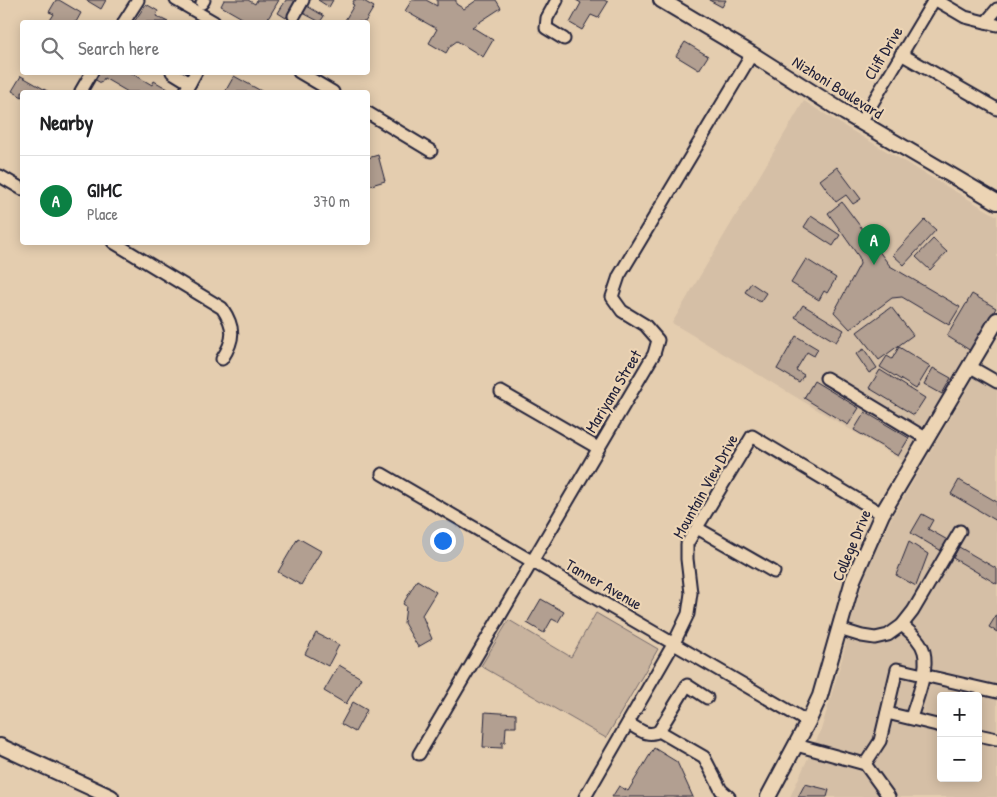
<!DOCTYPE html>
<meta charset="utf-8">
<style>
:root{--surface:#fff;--page:#f2f2f2;--text:#202124;--muted:#757577;--line:#e0e0e0;--accent:#0b8043}
body{margin:0;font-family:"Patrick Hand",sans-serif;background:var(--page);color:var(--text)}
.controls{position:absolute;right:15px;bottom:15px;display:grid;overflow:hidden;border-radius:5px;box-shadow:0 2px 12px #0003}
.controls button{width:45px;height:45px;display:grid;place-items:center;padding:0;border:0;border-bottom:1px solid var(--line);background:var(--surface);color:var(--text);font:25px sans-serif}
.you{position:absolute;left:442px;top:540px;width:18px;height:18px;margin:-12px;border:4px solid #fff;border-radius:50%;background:#1a73e8;box-shadow:0 0 0 8px #1a73e833}
.badge{display:grid;place-items:center;width:32px;height:32px;border-radius:50%;background:var(--accent);color:#fff;font-size:16px;font-weight:700}
.pin{position:absolute;translate:-50% -41px;filter:drop-shadow(0 1px 2px #0008)}
.pin::after{content:'';position:absolute;top:26px;width:18px;height:15px;background:inherit;clip-path:polygon(0 0,100% 0,50% 100%)}
.list{margin:0;padding:0;list-style:none}
h2{display:flex;justify-content:space-between;align-items:center;height:65px;margin:0;padding:0 20px;font-size:21px}
h2 small{font-size:16px;font-weight:400;color:var(--muted)}
.list li{display:grid;grid-template-columns:32px 1fr auto;gap:15px;align-items:center;box-sizing:border-box;height:90px;padding:0 20px;border-top:1px solid var(--line)}
.list b{display:block;font-size:19px;white-space:nowrap}
.list p{margin:0;font-size:16px;white-space:nowrap;color:var(--muted)}
.list em{font-size:16px;font-style:normal;color:var(--muted)}
.icon{flex:none;width:28px;height:28px;fill:none;stroke:currentColor;stroke-width:2;stroke-linecap:round;stroke-linejoin:round}
.map{position:relative;flex:none;width:997px;height:797px;overflow:hidden}
.search{position:absolute;background:var(--surface);box-shadow:0 2px 12px #0003;left:20px;top:20px;width:350px;height:55px;display:flex;align-items:center;gap:12px;box-sizing:border-box;padding:0 18px;border-radius:5px;color:var(--muted);font-size:19px}
.panel{position:absolute;background:var(--surface);box-shadow:0 2px 12px #0003;left:20px;top:90px;width:350px;height:155px;border-radius:5px}
.map>svg:first-child{display:block}
</style>
<div class="map">
<svg width="997" height="797" viewBox="0 0 997 797">
<rect width="100%" height="100%" fill="#e4cdaf"/>
<filter id="ink" filterUnits="userSpaceOnUse"><feTurbulence type="fractalNoise" baseFrequency=".02" numOctaves="2"/><feDisplacementMap in="SourceGraphic" scale="10" xChannelSelector="R" yChannelSelector="G"/><feConvolveMatrix kernelMatrix="1 2 1 2 8 2 1 2 1" color-interpolation-filters="sRGB"/></filter>
<g filter="url(#ink)">
<g fill="#d5bfa6" fill-rule="evenodd">
<polygon points="804,101 849,129 997,216 997,308 903,461 672,323"/>
<path d="M975,376L997,389V797H790L821,730L842,659L851,619L867,569L891,519ZM941,696H978V778H941Z"/>
</g>
<polygon fill="#c8b39e" stroke="#756a6c" points="596,613 658,649 606,738 481,666 509,620 571,657"/>
<g fill="#b29f91" stroke="#22223b">
<polygon points="56,0 59,0 81,13 76,22 49,22 54,14 49,12"/>
<polygon points="86,0 106,0 101,9"/>
<polygon points="224,0 248,0 255,4 257,0 279,0 266,22 249,22 221,6"/>
<polygon points="286,0 297,0 286,18 278,13"/>
<polygon points="318,0 333,0 329,7"/>
<polygon points="354,0 362,0 374,7 365,22 344,22 354,5 352,4"/>
<polygon points="412,0 426,0 437,6 437,0 456,0 456,4 464,9 477,0 496,0 501,8 472,27 493,40 483,57 457,41 450,46 446,53 429,43 437,29 405,11"/>
<polygon points="576,0 604,0 608,2 598,18 591,15 582,30 570,23 581,3"/>
<polygon points="709,0 726,0 722,7"/>
<polygon points="146,4 158,11 156,16 168,22 134,22"/>
<polygon points="307,6 324,16 320,22 303,13"/>
<polygon points="685,42 708,56 699,70 676,56"/>
<polygon points="98,72 130,72 152,85 154,81 168,89 166,92 128,92 104,78 101,83 94,79"/>
<polygon points="21,76 49,92 22,92 22,97 12,91"/>
<polygon points="234,76 263,92 225,92"/>
<polygon points="378,155 385,181 368,186 368,158"/>
<polygon points="837,167 861,199 853,204 846,195 836,202 820,180"/>
<polygon points="842,202 890,266 960,307 949,325 902,297 892,298 850,329 834,312 860,264 859,257 828,213"/>
<polygon points="811,216 840,235 833,246 804,227"/>
<polygon points="925,220 936,230 904,265 893,255"/>
<polygon points="933,239 947,252 930,270 916,257"/>
<polygon points="806,259 836,278 827,293 824,291 819,300 791,283"/>
<polygon points="751,283 766,293 760,302 745,292"/>
<polygon points="972,294 996,308 971,351 947,336"/>
<polygon points="803,305 844,330 836,342 795,317"/>
<polygon points="891,307 913,335 879,360 857,332"/>
<polygon points="796,336 818,349 814,356 807,352 796,370 804,375 799,382 777,369"/>
<polygon points="899,347 930,366 916,389 880,367 887,356 892,359"/>
<polygon points="864,349 877,368 869,373 856,354"/>
<polygon points="933,368 951,378 942,394 924,384"/>
<polygon points="880,370 925,398 914,415 869,388"/>
<polygon points="814,381 859,408 848,425 804,398"/>
<polygon points="865,412 909,438 898,456 854,430"/>
<polygon points="959,480 997,502 997,521 951,494"/>
<polygon points="922,514 933,520 928,529 951,542 945,553 911,533"/>
<polygon points="298,538 321,551 301,585 278,572"/>
<polygon points="909,542 928,554 916,586 896,575"/>
<polygon points="959,547 997,569 997,584 953,558"/>
<polygon points="417,580 436,592 422,615 432,639 418,647 404,623 406,606 403,604"/>
<polygon points="541,599 564,612 558,622 552,619 544,633 527,623"/>
<polygon points="997,614 997,632 989,627"/>
<polygon points="316,633 339,645 328,666 305,654"/>
<polygon points="339,665 361,678 346,704 324,691"/>
<polygon points="353,702 367,710 355,732 341,724"/>
<polygon points="485,712 516,714 516,727 506,727 505,742 502,742 502,748 483,747"/>
<polygon points="654,748 677,762 693,797 612,797 619,786 628,791"/>
<polygon points="805,784 829,790 827,797 798,797"/>
</g>
<g fill="none" stroke-linecap="round" stroke-linejoin="round">
<g stroke="#22223b" stroke-width="15">
<g id="minor">
<polyline points="176,0 214,22"/>
<polyline points="557,0 547,18 546,28 564,39"/>
<polyline points="936,0 965,17 997,25"/>
<polyline points="202,3 204,0"/>
<polyline points="294,16 303,0"/>
<polyline points="124,22 138,0"/>
<polyline points="986,22 997,9"/>
<polyline points="901,54 997,109"/>
<polyline points="172,72 190,83"/>
<polyline points="299,72 333,92"/>
<polyline points="83,92 81,91 92,72"/>
<polyline points="185,92 196,72"/>
<polyline points="368,113 431,151"/>
<polyline points="861,122 934,0"/>
<polyline points="0,176 22,189"/>
<path d="M113,242L222,308C235,327 235,339 222,359"/>
<polyline points="969,366 997,382"/>
<polyline points="826,378 927,439"/>
<polyline points="501,392 598,448"/>
<polyline points="382,474 808,722"/>
<polyline points="697,528 774,572"/>
<path d="M902,625C910,632 921,640 924,652C929,670 916,701 911,718"/>
<polyline points="839,629 862,636 875,638 888,635 902,625 913,611 960,531"/>
<polyline points="887,713 941,726"/>
<path d="M628,723C638,729 648,738 659,731L687,685L707,698"/>
<polyline points="659,731 704,757 721,790 729,797"/>
<polyline points="978,735 997,739"/>
<polyline points="796,745 865,764 889,797"/>
<polyline points="419,754 654,354 658,340 645,325 622,311 612,297 619,276 752,54"/>
<polyline points="865,764 880,741 897,669 997,692"/>
<polyline points="585,797 674,643 688,614 691,593 687,559 687,544 752,436 882,514"/>
</g>
</g>
<g stroke="#22223b" stroke-width="18">
<g id="major">
<polyline points="661,0 752,54 845,113 997,202"/>
<polyline points="0,746 111,797"/>
<polyline points="768,797 808,722 820,696 853,580 882,514 997,320"/>
</g>
</g>
<use href="#minor" stroke="#ecd4b4" stroke-width="11"/>
<use href="#major" stroke="#ecd4b4" stroke-width="14"/>
</g>
</g>
<g text-anchor="middle" dominant-baseline="central" stroke-width="4.5" stroke-linejoin="round" paint-order="stroke">
<g font-size="16" fill="#22223b" stroke="#ecd4b4">
<text transform="translate(883 53) rotate(-59)">Cliff Drive</text>
<text transform="translate(838 87) rotate(32)">Nizhoni Boulevard</text>
<text transform="translate(613 391) rotate(-59)">Mariyana Street</text>
<text transform="translate(705 486) rotate(-61)">Mountain View Drive</text>
<text transform="translate(851 545) rotate(-67)">College Drive</text>
<text transform="translate(604 584) rotate(30)">Tanner Avenue</text>
</g>
</g>
</svg>
<div class="controls">
<button>+</button>
<button>−</button>
</div>
<div class="you"></div>
<div class="pin badge" style="left:874px;top:265px">A</div>
<div class="search"><svg class="icon" aria-label="search" viewBox="0 0 24 24"><circle cx="10" cy="10" r="6"/><path d="M15 15l6 6"/></svg>Search here</div>
<section class="panel">
<h2>Nearby<small></small></h2>
<ul class="list">
<li><span class="badge">A</span><div><b>GIMC</b><p>Place</p></div><em>370 m</em></li>
</ul>
</section>
</div>
